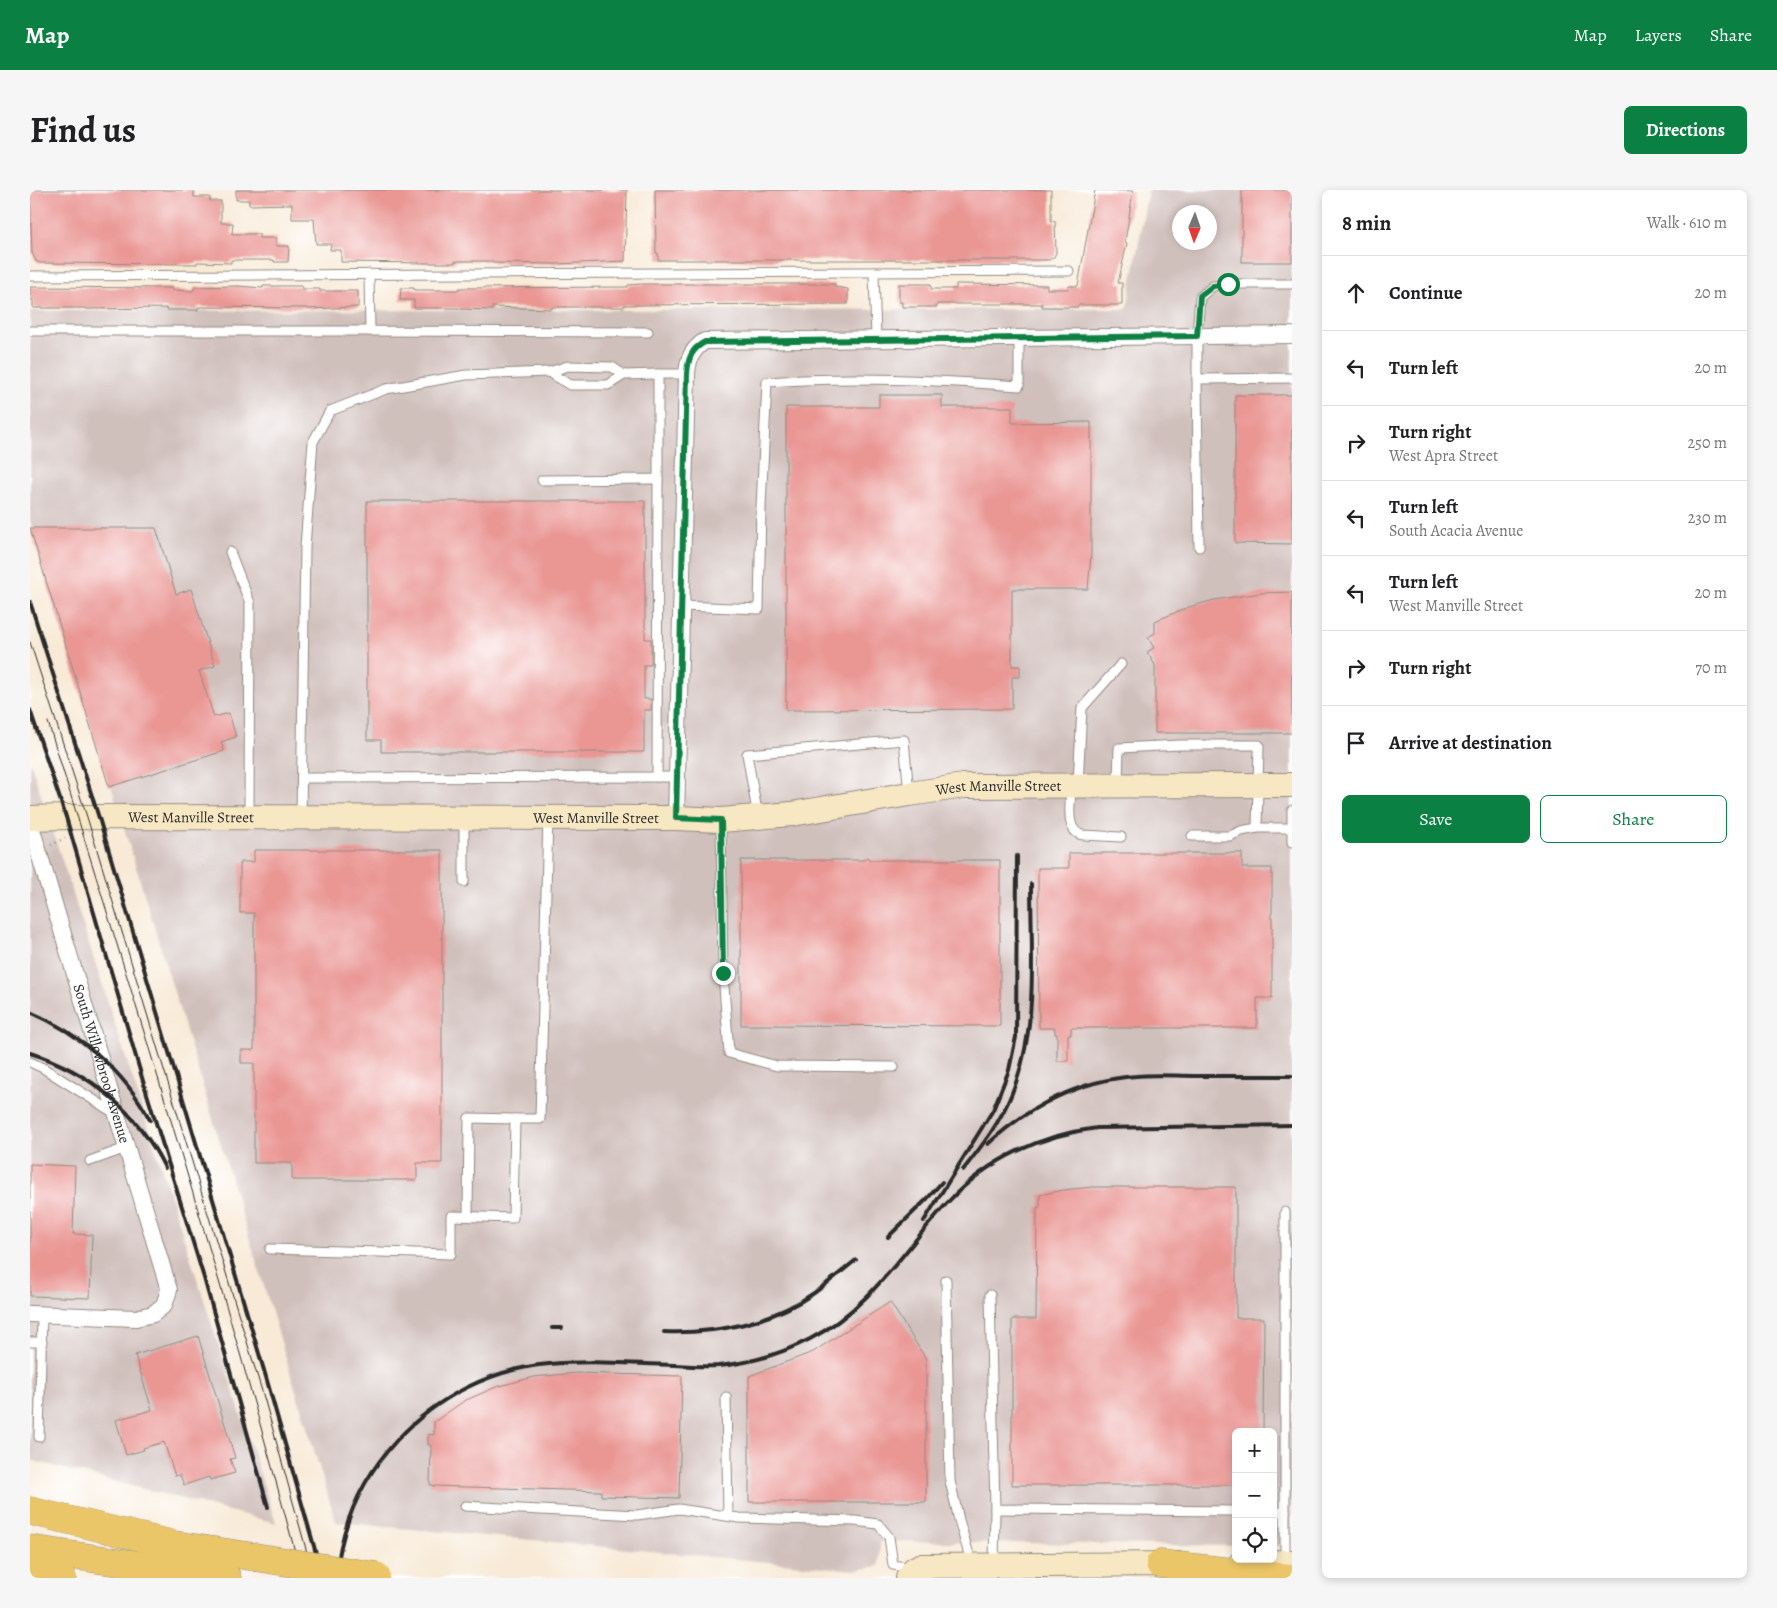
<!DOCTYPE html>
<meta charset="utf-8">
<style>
:root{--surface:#fff;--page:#f6f6f6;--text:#202124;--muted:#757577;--line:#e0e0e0;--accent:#0b8043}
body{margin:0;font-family:Alegreya,serif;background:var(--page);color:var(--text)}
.controls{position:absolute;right:15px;bottom:15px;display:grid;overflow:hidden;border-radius:8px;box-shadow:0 2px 8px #0003}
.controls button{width:45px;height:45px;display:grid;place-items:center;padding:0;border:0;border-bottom:1px solid var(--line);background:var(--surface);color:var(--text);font:25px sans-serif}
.compass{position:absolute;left:1142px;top:15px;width:45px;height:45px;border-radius:50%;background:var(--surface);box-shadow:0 2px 8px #0003;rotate:182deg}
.stop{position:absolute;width:15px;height:15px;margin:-11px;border:4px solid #0b8043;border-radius:50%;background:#fff}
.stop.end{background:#0b8043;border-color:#fff;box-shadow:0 1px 5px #0008}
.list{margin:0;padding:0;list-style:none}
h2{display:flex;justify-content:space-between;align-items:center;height:65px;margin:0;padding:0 20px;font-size:21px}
h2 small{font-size:16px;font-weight:400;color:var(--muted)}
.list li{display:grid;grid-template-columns:32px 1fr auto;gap:15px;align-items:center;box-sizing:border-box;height:75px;padding:0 20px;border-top:1px solid var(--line)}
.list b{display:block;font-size:19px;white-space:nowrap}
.list p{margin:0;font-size:16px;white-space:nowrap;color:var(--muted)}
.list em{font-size:16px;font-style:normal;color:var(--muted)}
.actions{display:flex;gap:10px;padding:15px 20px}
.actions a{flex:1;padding:11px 0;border:1px solid var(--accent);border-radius:8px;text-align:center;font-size:18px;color:var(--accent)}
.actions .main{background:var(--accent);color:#fff}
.icon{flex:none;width:28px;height:28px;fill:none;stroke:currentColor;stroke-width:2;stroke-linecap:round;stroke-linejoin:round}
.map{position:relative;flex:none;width:1262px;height:1388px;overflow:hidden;border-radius:8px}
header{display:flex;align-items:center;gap:30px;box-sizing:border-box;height:70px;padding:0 25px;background:var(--accent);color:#fff}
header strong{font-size:24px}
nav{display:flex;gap:28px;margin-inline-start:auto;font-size:18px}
.intro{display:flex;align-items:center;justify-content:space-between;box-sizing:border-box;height:120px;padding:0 30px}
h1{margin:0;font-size:35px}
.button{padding:12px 22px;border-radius:8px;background:var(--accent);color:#fff;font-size:18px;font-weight:700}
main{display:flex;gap:30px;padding:0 30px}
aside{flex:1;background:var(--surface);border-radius:8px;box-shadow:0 2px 8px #0003}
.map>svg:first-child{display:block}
</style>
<header>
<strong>Map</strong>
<nav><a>Map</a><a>Layers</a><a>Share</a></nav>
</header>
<div class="intro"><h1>Find us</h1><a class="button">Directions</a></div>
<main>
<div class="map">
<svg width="1262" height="1388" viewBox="0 0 1262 1388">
<rect width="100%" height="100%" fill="#fff"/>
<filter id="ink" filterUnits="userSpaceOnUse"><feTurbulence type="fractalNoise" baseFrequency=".02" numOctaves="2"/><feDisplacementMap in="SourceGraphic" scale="10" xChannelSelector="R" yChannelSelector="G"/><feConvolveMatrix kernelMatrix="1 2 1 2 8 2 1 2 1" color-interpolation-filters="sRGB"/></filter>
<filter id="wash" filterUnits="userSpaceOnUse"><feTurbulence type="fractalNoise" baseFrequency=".0096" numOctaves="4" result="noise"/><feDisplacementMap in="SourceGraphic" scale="20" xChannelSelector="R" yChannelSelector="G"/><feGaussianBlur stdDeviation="1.12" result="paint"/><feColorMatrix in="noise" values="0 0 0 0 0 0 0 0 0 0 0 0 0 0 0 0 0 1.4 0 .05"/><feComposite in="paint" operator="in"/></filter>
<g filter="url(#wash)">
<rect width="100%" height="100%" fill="#f8ead7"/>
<g fill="#d0c0bc" fill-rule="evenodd">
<path d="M1118,0H1262V1356H1243V1242H1206V1356L850,1351L849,1376L825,1380L306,1332L0,330V121L1097,119ZM1150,22H1180V52H1150Z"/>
<polygon points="0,571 246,1333 0,1270"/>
</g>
<g id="blocks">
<g fill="#ea9794">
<polygon points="0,0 164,0 164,7 180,7 180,11 191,11 191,33 203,33 202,44 229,44 229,48 246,48 246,56 259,56 258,72 244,72 244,70 201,70 201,73 167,72 167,74 10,73 6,71 2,63"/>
<polygon points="206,0 597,0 595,71 526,74 463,73 463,71 425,71 425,73 397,73 311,72 311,60 300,60 301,54 286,54 284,29 262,29 262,14 219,15 219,10 206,10"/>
<polygon points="625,0 1021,0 1021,31 1025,31 1026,63 1024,67 1019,70 628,70 628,63 626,63"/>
<polygon points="1065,0 1103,1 1095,52 1097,53 1088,93 1092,93 1092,115 1048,115 1048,117 1012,117 1012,114 907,114 907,117 872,117 872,112 869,112 869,94 901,94 901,99 926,99 926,94 1017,95 1017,99 1038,99 1039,96 1048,96"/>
<rect x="1212" y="0" width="50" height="72"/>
<polygon points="612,94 805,94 805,97 818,99 818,114 594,115 594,117 522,117 522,119 462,117 462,120 429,119 429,118 384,118 384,110 370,110 371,98 384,98 384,100 429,100 429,98 598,97 598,95"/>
<polygon points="208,96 233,98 233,96 272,96 272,99 290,99 290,101 328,101 328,117 278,119 278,118 168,117 168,120 137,120 136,118 56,119 56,118 3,118 3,110 0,110 0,97 142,98 142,100 163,101 165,97"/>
<polygon points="849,205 912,205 912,217 982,217 982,233 1061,232 1061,365 1058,399 982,399 982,476 990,476 990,487 982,487 982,519 756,520 756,217 849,217"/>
<polygon points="1205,205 1262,205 1262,354 1205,353"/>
<polygon points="337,311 615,311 615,449 621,449 621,475 614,475 614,509 621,509 621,520 614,520 614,562 351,562 351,550 337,550"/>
<polygon points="0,338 126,338 146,404 161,399 185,476 169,481 184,527 199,523 206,547 191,552 194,561 79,597"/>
<polygon points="1262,402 1262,543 1125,543 1125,475 1117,462 1124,458 1118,447 1125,443 1125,431 1159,417 1184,410 1231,403"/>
<polygon points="224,660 412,660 412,973 387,973 387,990 262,990 262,973 224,973 224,873 211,873 211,860 224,860 224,723 210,723 210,672 224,672"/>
<polygon points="1039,663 1212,663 1212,678 1242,678 1242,808 1227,808 1227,838 1041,838 1041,845 1038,845 1038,871 1027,871 1027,844 1025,844 1025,838 1009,838 1008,678 1039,678"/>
<polygon points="837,667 840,670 970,670 970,836 711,835 711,670 834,670"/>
<polygon points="0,974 45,976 43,1044 62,1045 60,1108 0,1106"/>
<polygon points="1062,997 1206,997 1206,1128 1234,1128 1233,1242 1206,1242 1206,1295 982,1295 982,1129 1006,1129 1007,1017 1010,1017 1010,1005 1033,1000"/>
<polygon points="860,1112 896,1169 896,1312 719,1312 719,1186 783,1162"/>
<polygon points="168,1146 205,1268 200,1269 205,1283 180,1290 179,1287 154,1295 150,1285 145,1286 134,1252 113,1258 114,1260 96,1265 86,1230 122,1220 105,1165"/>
<polygon points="546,1183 652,1186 649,1308 571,1306 571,1301 403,1296 403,1295 400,1295 401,1255 398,1255 398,1244 404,1245 404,1232 434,1211 466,1197 504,1187"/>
</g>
</g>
</g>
<g filter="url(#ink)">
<use href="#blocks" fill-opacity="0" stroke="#928a81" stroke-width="1"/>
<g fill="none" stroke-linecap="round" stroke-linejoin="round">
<g stroke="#928a81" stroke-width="11">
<g id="lane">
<polyline points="844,82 846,150"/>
<polyline points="339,84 340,141 618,142"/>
<polyline points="0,86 1039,81"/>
<polyline points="1262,94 1198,94 1183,96 1170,107 1167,146 1167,189 1262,188"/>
<polyline points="0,141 340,141"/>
<polyline points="594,185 578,195 540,195 519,182 538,176 582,177 594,185 628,184"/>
<polyline points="1167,189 1169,357"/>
<polyline points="512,290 628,289 628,184 657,184"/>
<polyline points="200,362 220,413 219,626"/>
<path d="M651,416L729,419L731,317L737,192C821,186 905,190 989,196V148"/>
<polyline points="627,587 628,289"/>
<polyline points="272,588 647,587"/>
<polyline points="1048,594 1052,518 1091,474"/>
<polyline points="1088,594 1089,558 1150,555 1229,555 1227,638"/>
<path d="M1041,597C1041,611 1034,642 1053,645L1091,647"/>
<polyline points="1262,620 1262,652"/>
<polyline points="271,627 275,357 283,252 300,221 356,199 436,185 519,182"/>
<polyline points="728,627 717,564 874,550 879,603"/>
<polyline points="691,630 693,783 699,863 747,876 864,877"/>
<polyline points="1162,646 1200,646 1211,641 1227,638 1262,638"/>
<polyline points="434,692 434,628"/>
<polyline points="0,872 13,878 86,924"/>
<polyline points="60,971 96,958"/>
<polyline points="1255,1022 1255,1372"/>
<polyline points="438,1026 439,928 485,929"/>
<polyline points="240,1059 421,1064 421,1026 483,1028 485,929 510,929 518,628"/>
<polyline points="916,1090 920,1291 929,1330 942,1375"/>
<polyline points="960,1105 965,1319 1206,1321"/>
<polyline points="0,1152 12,1152"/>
<polyline points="696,1207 698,1326"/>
<polyline points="9,1247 12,1125"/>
<polyline points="435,1316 607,1325 649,1319 709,1328 825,1331 848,1334 859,1347 863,1375 881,1378"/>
<polyline points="1243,1322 1255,1322"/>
<polyline points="964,1375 965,1319"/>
</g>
</g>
<g stroke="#928a81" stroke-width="18">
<g id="street">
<path d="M646,628L657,184C658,169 662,159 675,151L1262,145"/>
<path id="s1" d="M0,633L139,1100L134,1115L123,1124L106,1128L0,1124"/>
</g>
</g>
<g stroke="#928a81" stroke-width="26">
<g id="secondary">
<path id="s2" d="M0,628L36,627L646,628L691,630L762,624L879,604L934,596L1262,595"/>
<polyline points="1211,1373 1262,1372"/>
<polyline points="878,1388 884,1379 890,1376 1148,1374"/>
</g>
</g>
<g stroke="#928a81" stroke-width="29">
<g id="highway">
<polyline points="0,1321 145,1355 225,1367"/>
<polyline points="0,1359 197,1388"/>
<polyline points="1130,1374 1259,1388"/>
<polyline points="0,1383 32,1388"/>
</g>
</g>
<polyline stroke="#928a81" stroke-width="2.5" stroke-dasharray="1 4" stroke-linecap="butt" points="21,655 35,648"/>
<use href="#lane" stroke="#fff" stroke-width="9"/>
<use href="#street" stroke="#fff" stroke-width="16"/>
<use href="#secondary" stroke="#f7e8c3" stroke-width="24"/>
<use href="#highway" stroke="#ebc669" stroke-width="28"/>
<g stroke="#2b2b2b" stroke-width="1">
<polyline points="0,452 57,627 235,1211 284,1388"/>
<path d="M18,532C106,816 196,1100 272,1388"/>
</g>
<g stroke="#2b2b2b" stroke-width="4">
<polyline points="0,412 69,628 236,1187 293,1388"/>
<polyline points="0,520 36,627 113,891 174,1088 238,1317"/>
<path d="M0,822C50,843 95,882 120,930"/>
<path d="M0,863C59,881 108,922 135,978"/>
<path d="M958,954C999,916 1050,890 1106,886C1126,884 1147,886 1167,886C1199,886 1230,886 1262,886"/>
<path d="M933,980C952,956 971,931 982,903C1009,837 1001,763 1001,694"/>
<polyline points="894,1031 963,920 979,880 986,847 987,666"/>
<polyline points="858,1047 897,1009 912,992"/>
<polyline points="522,1138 532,1138"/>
<path d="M634,1142C686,1144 741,1133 784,1103C798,1093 812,1081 826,1070"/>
<path d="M306,1388C311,1335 331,1289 367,1250C407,1207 461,1179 519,1174C560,1170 603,1174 644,1175C659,1176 673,1177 688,1176C720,1173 751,1164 780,1149C841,1118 874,1059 919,1011C958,969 1011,945 1067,938L1262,935"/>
</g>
<g stroke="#928a81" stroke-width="29" stroke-linecap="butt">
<polyline id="highway-bridge" points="225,1367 346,1386"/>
</g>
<use href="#highway-bridge" stroke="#ebc669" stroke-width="28"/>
</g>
</g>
<g fill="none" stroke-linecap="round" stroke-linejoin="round" filter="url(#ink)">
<path stroke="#0b8043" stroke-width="6" d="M693,783L691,630L646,628L657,184C658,169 661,159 675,152L1167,146L1170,106L1183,96L1198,94"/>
</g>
<g text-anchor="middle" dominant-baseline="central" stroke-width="4" stroke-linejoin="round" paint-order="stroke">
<g font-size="15" fill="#2b2b2b" stroke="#fff">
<text stroke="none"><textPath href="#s2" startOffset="971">West Manville Street</textPath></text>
<text stroke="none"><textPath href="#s2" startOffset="161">West Manville Street</textPath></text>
<text stroke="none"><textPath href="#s2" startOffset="566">West Manville Street</textPath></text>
<text stroke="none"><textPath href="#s1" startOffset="251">South Willowbrook Avenue</textPath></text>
</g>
</g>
</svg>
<div class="controls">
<button>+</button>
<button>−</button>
<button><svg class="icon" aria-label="locate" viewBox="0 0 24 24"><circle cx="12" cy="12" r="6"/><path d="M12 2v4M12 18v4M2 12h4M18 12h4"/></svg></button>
</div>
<svg class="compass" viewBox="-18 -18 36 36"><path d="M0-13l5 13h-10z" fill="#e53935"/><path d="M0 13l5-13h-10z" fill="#757577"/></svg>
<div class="stop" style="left:1198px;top:94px"></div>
<div class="stop end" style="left:693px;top:783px"></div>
</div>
<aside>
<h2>8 min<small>Walk · 610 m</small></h2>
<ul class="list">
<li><svg class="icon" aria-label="ahead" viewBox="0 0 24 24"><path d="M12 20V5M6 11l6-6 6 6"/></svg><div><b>Continue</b></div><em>20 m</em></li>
<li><svg class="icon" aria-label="left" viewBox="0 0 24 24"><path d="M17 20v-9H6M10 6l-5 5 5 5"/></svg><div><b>Turn left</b></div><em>20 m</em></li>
<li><svg class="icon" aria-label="right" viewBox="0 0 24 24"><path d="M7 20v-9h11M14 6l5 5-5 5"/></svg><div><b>Turn right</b><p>West Apra Street</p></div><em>250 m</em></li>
<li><svg class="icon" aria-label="left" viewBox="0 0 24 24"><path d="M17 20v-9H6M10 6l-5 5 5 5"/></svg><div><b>Turn left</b><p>South Acacia Avenue</p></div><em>230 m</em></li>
<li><svg class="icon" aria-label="left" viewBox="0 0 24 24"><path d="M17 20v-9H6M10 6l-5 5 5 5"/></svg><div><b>Turn left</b><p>West Manville Street</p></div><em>20 m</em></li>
<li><svg class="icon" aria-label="right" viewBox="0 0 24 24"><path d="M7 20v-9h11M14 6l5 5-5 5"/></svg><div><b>Turn right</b></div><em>70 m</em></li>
<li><svg class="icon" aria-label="arrive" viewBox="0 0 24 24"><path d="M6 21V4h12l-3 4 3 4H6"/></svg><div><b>Arrive at destination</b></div></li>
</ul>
<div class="actions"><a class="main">Save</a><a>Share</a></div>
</aside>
</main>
